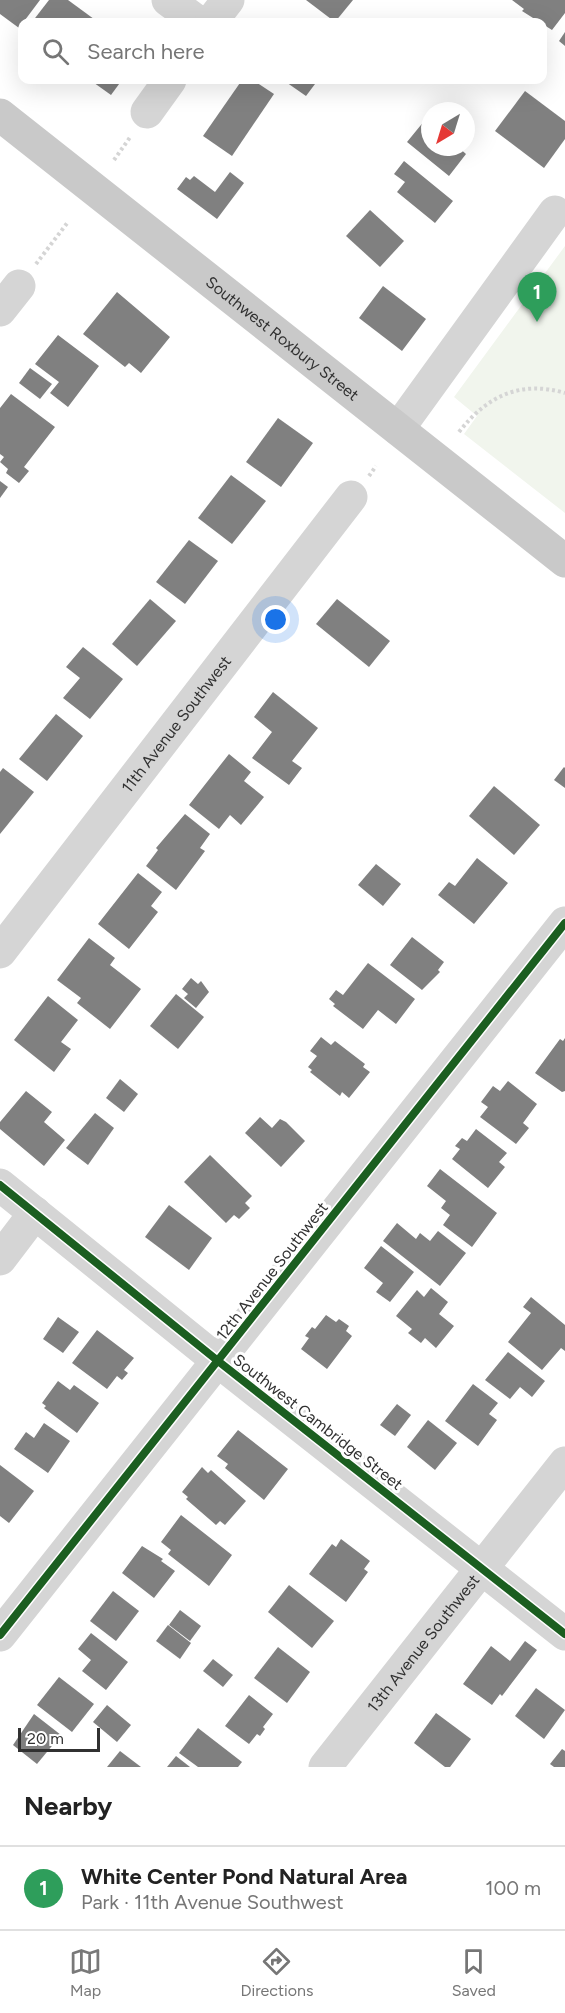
<!DOCTYPE html>
<meta charset="utf-8">
<style>
:root{--surface:#fff;--page:#f2f2f2;--text:#222;--muted:#767676;--line:#e0e0e0;--accent:#797979}
body{margin:0;font-family:Figtree,sans-serif;background:var(--page);color:var(--text)}
.compass{position:absolute;left:421px;top:102px;width:54px;height:54px;border-radius:50%;background:var(--surface);box-shadow:0 6px 24px #0002;rotate:218deg}
.scale{position:absolute;left:18px;bottom:15px;width:82px;box-sizing:border-box;padding-left:6px;border:3px solid #313131;border-top:0;font-size:16px;line-height:21px;white-space:nowrap;color:#313131;-webkit-text-stroke:4px #fff;paint-order:stroke}
.you{position:absolute;left:276px;top:620px;width:21px;height:21px;margin:-15px;border:4px solid #fff;border-radius:50%;background:#1a73e8;box-shadow:0 0 0 9px #1a73e833}
.badge{display:grid;place-items:center;width:39px;height:39px;border-radius:50%;background:var(--accent);color:#fff;font-size:20px;font-weight:700}
.pin{position:absolute;translate:-50% -50px;filter:drop-shadow(0 2px 3px #0008)}
.pin::after{content:'';position:absolute;top:32px;width:21px;height:18px;background:inherit;clip-path:polygon(0 0,100% 0,50% 100%)}
.list{margin:0;padding:0;list-style:none}
h2{display:flex;justify-content:space-between;align-items:center;height:78px;margin:0;padding:0 24px;font-size:26px}
h2 small{font-size:20px;font-weight:400;color:var(--muted)}
.list li{display:grid;grid-template-columns:39px 1fr auto;gap:18px;align-items:center;box-sizing:border-box;height:84px;padding:0 24px;border-top:2px solid var(--line)}
.list b{display:block;font-size:22px;white-space:nowrap}
.list p{margin:0;font-size:20px;white-space:nowrap;color:var(--muted)}
.list em{font-size:20px;font-style:normal;color:var(--muted)}
.icon{flex:none;width:33px;height:33px;fill:none;stroke:currentColor;stroke-width:2;stroke-linecap:round;stroke-linejoin:round}
.map{position:relative;flex:none;width:565px;height:1767px;overflow:hidden}
.search{position:absolute;background:var(--surface);box-shadow:0 6px 24px #0002;left:18px;right:18px;top:18px;height:66px;display:flex;align-items:center;gap:15px;box-sizing:border-box;padding:0 21px;border-radius:12px;color:var(--muted);font-size:22px}
.sheet{height:162px;background:var(--surface)}
nav{display:flex;justify-content:space-around;align-items:center;box-sizing:border-box;height:84px;border-top:2px solid var(--line);background:var(--surface);font-size:16px;color:var(--muted)}
nav a{display:grid;justify-items:center;gap:3px}
nav .on{color:var(--accent)}
.map>svg:first-child{display:block}
</style>
<div class="map">
<svg width="565" height="1767" viewBox="0 0 565 1767">
<rect width="100%" height="100%" fill="#fff"/>
<polygon fill="#f1f5ed" points="565,246 565,513 464,434 477,416 454,397"/>
<g fill="#808080">
<polygon points="0,0 40,0 19,28 0,14"/>
<polygon points="49,0 68,0 98,22 32,22"/>
<polygon points="306,0 353,0 335,22"/>
<polygon points="512,0 565,0 565,13 552,30 522,11 524,9"/>
<polygon points="565,32 565,46 559,41"/>
<polygon points="90,80 122,80 111,95"/>
<polygon points="242,80 253,80 274,94 232,156 203,136"/>
<polygon points="283,80 318,80 306,96"/>
<polygon points="525,91 565,121 565,139 544,168 495,131"/>
<polygon points="425,120 430,124 430,147 458,147 466,154 449,176 407,142"/>
<polygon points="404,161 453,201 435,223 397,192 405,182 394,174"/>
<polygon points="230,172 244,183 217,219 177,189 186,177 190,180 194,176 215,192"/>
<polygon points="370,210 404,241 380,267 346,236"/>
<polygon points="383,286 426,319 402,351 359,318"/>
<polygon points="117,292 170,337 141,373 129,363 125,367 83,334"/>
<polygon points="58,335 99,366 68,407 50,393 59,382 35,364"/>
<polygon points="30,368 52,384 40,399 19,383"/>
<polygon points="11,394 55,427 24,467 29,471 19,483 6,473 8,469 0,462 4,457 0,454 0,408"/>
<polygon points="278,418 313,443 281,487 246,462"/>
<polygon points="231,475 266,501 232,544 198,518"/>
<polygon points="0,481 8,487 0,498"/>
<polygon points="189,540 218,561 185,604 156,582"/>
<polygon points="150,599 176,621 137,666 112,644"/>
<polygon points="337,599 390,641 369,667 316,624"/>
<polygon points="83,647 123,679 90,719 63,698 80,678 66,667"/>
<polygon points="273,692 318,728 292,761 302,768 289,785 252,758 272,732 254,717"/>
<polygon points="56,714 83,736 47,781 19,759"/>
<polygon points="229,754 251,772 244,781 264,797 241,825 230,815 219,829 189,805"/>
<polygon points="564,767 565,768 565,788 554,780"/>
<polygon points="3,768 34,792 0,834 0,772"/>
<polygon points="494,786 540,825 514,855 469,816"/>
<polygon points="185,814 210,834 200,848 205,851 176,890 146,866 158,850 156,848"/>
<polygon points="477,858 508,883 474,924 438,895 449,882 455,886"/>
<polygon points="376,864 401,884 383,906 358,885"/>
<polygon points="138,873 162,892 151,906 158,912 129,949 98,924"/>
<polygon points="412,937 444,962 438,970 440,972 422,990 390,965"/>
<polygon points="89,938 115,958 110,965 141,989 110,1029 77,1003 81,998 57,980"/>
<polygon points="368,963 415,999 396,1024 378,1010 363,1029 333,1006 335,1004 329,999 336,990 343,995"/>
<polygon points="191,978 198,984 201,981 209,992 196,1008 184,998 188,994 182,989"/>
<polygon points="176,994 204,1017 178,1049 150,1026"/>
<polygon points="48,996 78,1020 61,1042 71,1049 54,1072 14,1040"/>
<polygon points="321,1037 331,1045 335,1041 365,1064 363,1067 370,1072 349,1098 342,1092 340,1096 310,1072 312,1070 308,1067 317,1056 310,1051"/>
<polygon points="565,1038 565,1091 562,1092 535,1073 560,1039 563,1041"/>
<polygon points="120,1079 138,1094 124,1112 106,1098"/>
<polygon points="508,1081 537,1104 523,1123 529,1128 516,1144 480,1117 488,1107 481,1102 493,1086 500,1091"/>
<polygon points="26,1091 52,1112 44,1122 65,1140 44,1166 0,1129 0,1122"/>
<polygon points="95,1113 114,1128 88,1165 66,1148"/>
<polygon points="260,1117 272,1128 280,1119 286,1122 305,1141 281,1167 245,1133"/>
<polygon points="476,1129 507,1153 499,1162 505,1167 488,1188 452,1159 460,1149 455,1146 462,1138 467,1141"/>
<polygon points="210,1155 252,1196 245,1203 250,1208 239,1219 234,1215 226,1223 184,1182"/>
<polygon points="440,1169 497,1213 472,1247 443,1225 450,1215 441,1208 446,1201 427,1186"/>
<polygon points="169,1205 212,1238 189,1270 145,1237"/>
<polygon points="397,1223 416,1239 420,1233 430,1241 438,1231 466,1253 440,1286 383,1241"/>
<polygon points="381,1246 414,1272 390,1302 376,1292 383,1283 364,1268"/>
<polygon points="431,1288 448,1302 439,1314 454,1326 436,1348 425,1338 421,1343 408,1333 412,1329 396,1316 417,1290 424,1297"/>
<polygon points="531,1297 565,1325 565,1351 561,1348 542,1370 508,1342 531,1313 523,1307"/>
<polygon points="326,1315 336,1322 339,1319 349,1326 346,1331 352,1336 327,1369 301,1349 309,1338 305,1336 312,1327 315,1329"/>
<polygon points="58,1317 79,1332 63,1353 43,1339"/>
<polygon points="97,1330 134,1358 124,1370 128,1373 122,1380 117,1376 107,1389 72,1363"/>
<polygon points="508,1352 545,1381 532,1397 520,1387 510,1399 485,1380"/>
<polygon points="58,1381 70,1390 74,1385 99,1403 77,1433 44,1408 46,1406 42,1403"/>
<polygon points="473,1384 498,1403 489,1414 497,1420 478,1446 445,1421"/>
<polygon points="397,1404 411,1415 395,1436 380,1425"/>
<polygon points="428,1420 457,1443 435,1470 407,1447"/>
<polygon points="44,1423 70,1441 48,1473 14,1449 26,1432 34,1438"/>
<polygon points="238,1430 288,1469 264,1500 225,1468 228,1464 217,1456"/>
<polygon points="0,1465 34,1491 9,1523 0,1516"/>
<polygon points="202,1467 208,1473 211,1470 246,1501 225,1525 220,1521 216,1525 186,1499 188,1497 182,1492"/>
<polygon points="181,1515 232,1555 209,1586 168,1554 171,1550 161,1542"/>
<polygon points="341,1539 370,1561 364,1569 368,1572 346,1602 309,1574 332,1544 336,1547"/>
<polygon points="142,1546 163,1559 161,1561 175,1571 154,1598 122,1573"/>
<polygon points="289,1585 334,1621 312,1648 268,1612"/>
<polygon points="113,1591 139,1611 116,1641 90,1621"/>
<polygon points="180,1610 201,1626 190,1641 169,1625"/>
<polygon points="168,1625 191,1643 180,1659 156,1641"/>
<polygon points="91,1633 128,1662 106,1690 82,1671 91,1660 78,1649"/>
<polygon points="525,1641 537,1650 502,1696 500,1694 492,1705 463,1684 491,1646 510,1661"/>
<polygon points="278,1647 310,1672 287,1703 254,1678"/>
<polygon points="213,1659 233,1675 223,1687 203,1671"/>
<polygon points="59,1677 94,1704 72,1732 37,1705"/>
<polygon points="536,1688 565,1710 544,1739 515,1716"/>
<polygon points="249,1695 273,1714 263,1727 265,1729 260,1736 257,1734 249,1744 225,1726"/>
<polygon points="107,1705 131,1725 117,1742 93,1722"/>
<polygon points="436,1713 471,1739 450,1767 445,1767 414,1743"/>
<polygon points="34,1714 61,1735 37,1764 13,1745"/>
<polygon points="198,1728 242,1762 238,1767 198,1767 179,1753"/>
<polygon points="562,1749 565,1751 565,1767 554,1767 550,1764"/>
<polygon points="120,1751 141,1767 107,1767"/>
<polygon points="176,1756 190,1767 167,1767"/>
</g>
<g fill="none" stroke-linecap="round" stroke-linejoin="round">
<g stroke="#d5d5d5" stroke-width="4" stroke-dasharray="3 3" stroke-linecap="butt">
<polyline points="114,160 131,136"/>
<polyline points="36,264 68,222"/>
<path d="M459,432C487,396 520,380 565,393"/>
<polyline points="369,476 376,466"/>
</g>
<g stroke="#d5d5d5" stroke-width="33">
<polyline points="168,0 198,22"/>
<polyline points="211,22 228,0"/>
<polyline points="147,112 170,80"/>
<polyline points="0,310 19,286"/>
<polyline points="398,429 555,212"/>
<path id="s1" d="M0,952L351,497"/>
<polyline points="0,1185 218,1361 565,1634"/>
<polyline points="0,1259 35,1213"/>
<polyline points="0,1635 565,923"/>
<path id="s2" d="M325,1767L565,1463"/>
</g>
<path stroke="#c9c9c9" stroke-width="33" id="s3" d="M0,115L565,561"/>
<g stroke="#fff" stroke-width="11">
<g id="cycleway">
<polyline points="0,1185 218,1361 565,1634"/>
<polyline points="0,1635 565,923"/>
</g>
</g>
<use href="#cycleway" stroke="#1b5e20" stroke-width="8"/>
</g>
<g text-anchor="middle" dominant-baseline="central" stroke-width="6" stroke-linejoin="round" paint-order="stroke">
<g font-size="16" fill="#313131" stroke="#fff">
<text stroke="none"><textPath href="#s3" startOffset="360">Southwest Roxbury Street</textPath></text>
<text stroke="none"><textPath href="#s1" startOffset="288">11th Avenue Southwest</textPath></text>
<text transform="translate(272 1271) rotate(-52)">12th Avenue Southwest</text>
<text transform="translate(318 1422) rotate(38)">Southwest Cambridge Street</text>
<text stroke="none"><textPath href="#s2" startOffset="158">13th Avenue Southwest</textPath></text>
</g>
</g>
</svg>
<svg class="compass" viewBox="-18 -18 36 36"><path d="M0-13l5 13h-10z" fill="#e53935"/><path d="M0 13l5-13h-10z" fill="#767676"/></svg>
<div class="scale">20 m</div>
<div class="you"></div>
<div class="pin badge" style="left:537px;top:322px;background:#2e9e5b">1</div>
<div class="search"><svg class="icon" aria-label="search" viewBox="0 0 24 24"><circle cx="10" cy="10" r="6"/><path d="M15 15l6 6"/></svg>Search here</div>
</div>
<section class="sheet">
<h2>Nearby<small></small></h2>
<ul class="list">
<li><span class="badge" style="background:#2e9e5b">1</span><div><b>White Center Pond Natural Area</b><p>Park · 11th Avenue Southwest</p></div><em>100 m</em></li>
</ul>
</section>
<nav>
<a class="on"><svg class="icon" aria-label="map" viewBox="0 0 24 24"><path d="M3 6l6-2 6 2 6-2v14l-6 2-6-2-6 2zM9 4v14M15 6v14"/></svg>Map</a>
<a><svg class="icon" aria-label="directions" viewBox="0 0 24 24"><path d="M12 3l9 9-9 9-9-9zM9 14v-3h6M13 9l2 2-2 2"/></svg>Directions</a>
<a><svg class="icon" aria-label="saved" viewBox="0 0 24 24"><path d="M7 4h10v16l-5-4-5 4z"/></svg>Saved</a>
</nav>
